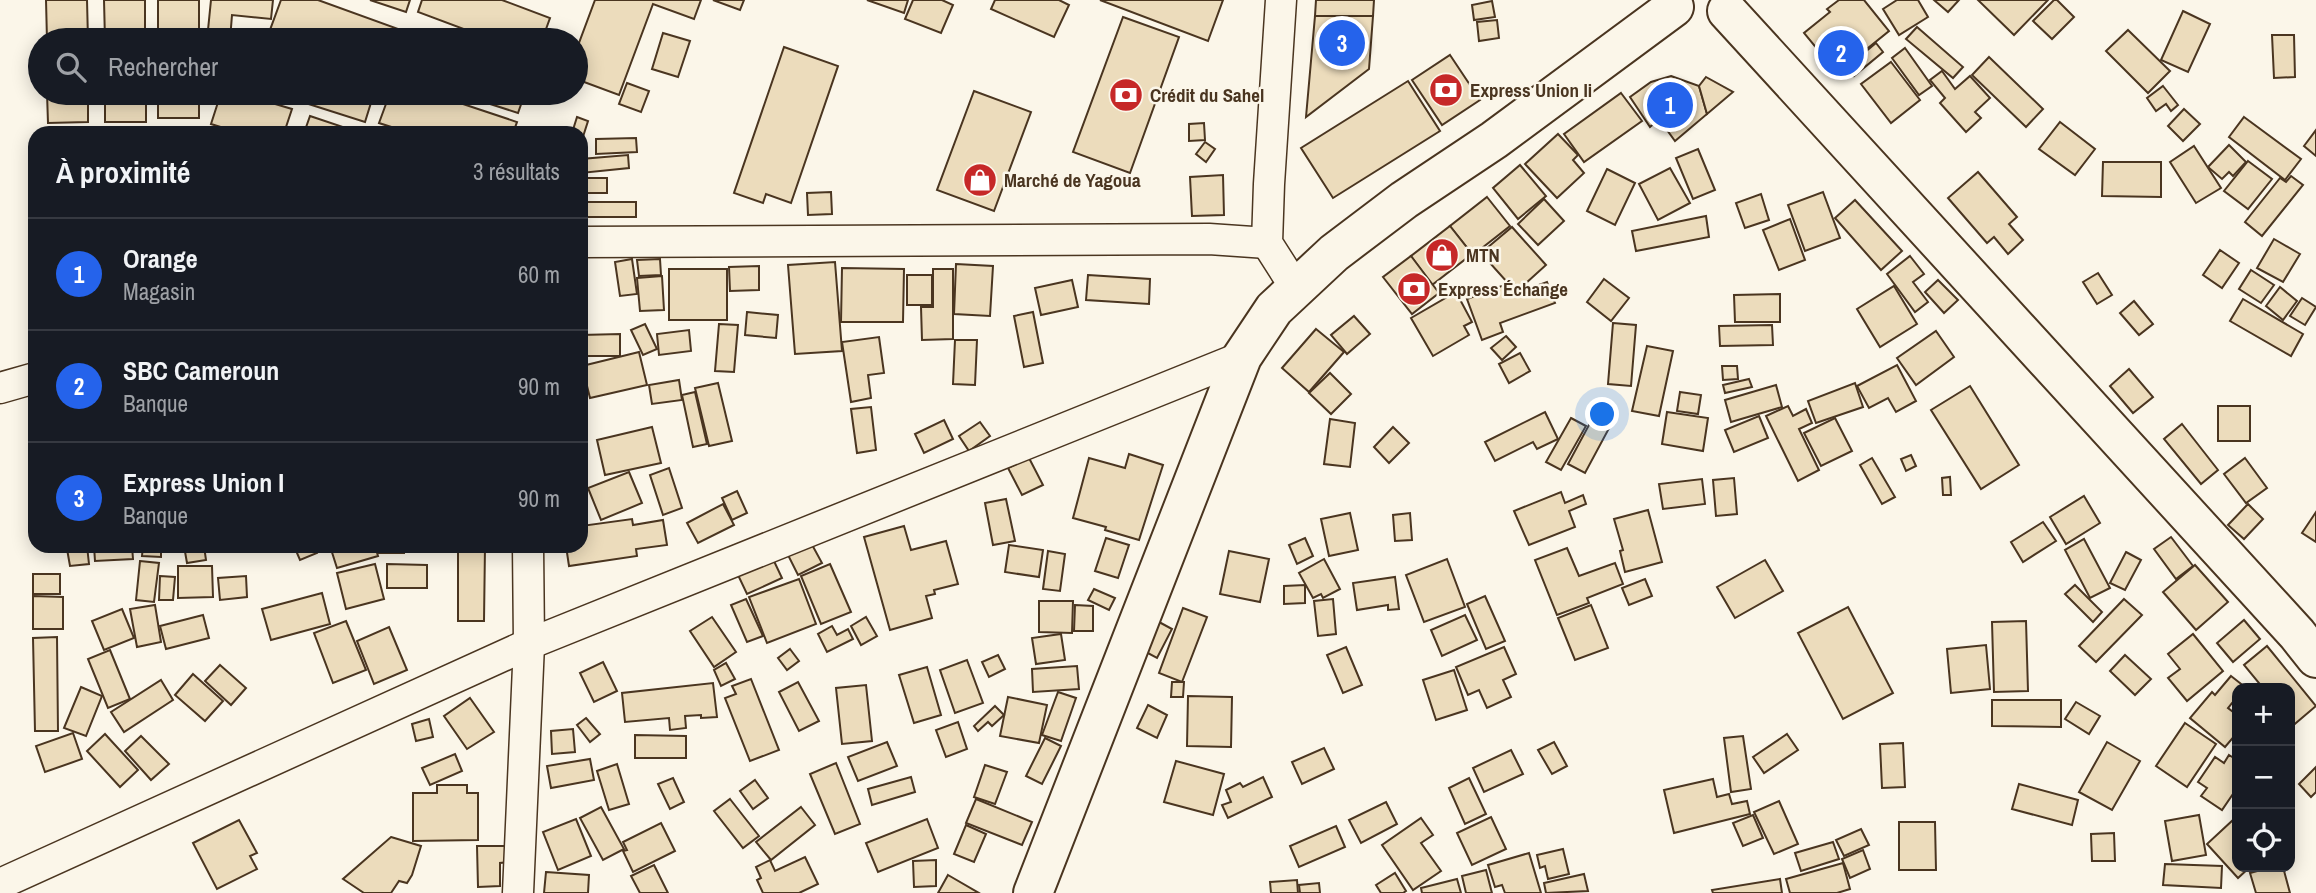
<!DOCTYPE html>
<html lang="fr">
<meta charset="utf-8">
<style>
:root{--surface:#171b24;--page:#242831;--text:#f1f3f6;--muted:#9ea1a6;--line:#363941;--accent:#2563eb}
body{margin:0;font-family:"Archivo Narrow",sans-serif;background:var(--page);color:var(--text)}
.controls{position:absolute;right:21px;bottom:21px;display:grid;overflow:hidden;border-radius:14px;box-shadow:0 4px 18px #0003}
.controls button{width:63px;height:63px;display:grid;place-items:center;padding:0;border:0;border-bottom:2px solid var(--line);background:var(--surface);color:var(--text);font:35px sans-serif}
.you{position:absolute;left:1603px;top:415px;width:24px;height:24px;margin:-18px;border:5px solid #fff;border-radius:50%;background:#1a73e8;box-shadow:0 0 0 10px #1a73e833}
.badge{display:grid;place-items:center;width:46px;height:46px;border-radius:50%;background:var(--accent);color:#fff;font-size:23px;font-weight:700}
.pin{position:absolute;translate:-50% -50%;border:4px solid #fff;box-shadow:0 2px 7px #0006}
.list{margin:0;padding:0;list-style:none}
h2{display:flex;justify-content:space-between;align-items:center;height:91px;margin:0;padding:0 28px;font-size:30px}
h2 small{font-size:23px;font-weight:400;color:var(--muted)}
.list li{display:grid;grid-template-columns:46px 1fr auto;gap:21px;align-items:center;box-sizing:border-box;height:112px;padding:0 28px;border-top:2px solid var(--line)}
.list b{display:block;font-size:26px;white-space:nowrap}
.list p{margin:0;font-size:23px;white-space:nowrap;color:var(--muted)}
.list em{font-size:23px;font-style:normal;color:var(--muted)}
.icon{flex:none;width:38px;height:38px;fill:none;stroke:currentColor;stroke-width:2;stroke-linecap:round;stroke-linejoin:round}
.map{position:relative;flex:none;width:2316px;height:893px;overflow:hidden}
.search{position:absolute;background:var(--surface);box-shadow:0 4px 18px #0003;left:28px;top:28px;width:560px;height:77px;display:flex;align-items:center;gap:18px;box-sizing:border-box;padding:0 24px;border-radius:38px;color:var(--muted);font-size:26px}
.panel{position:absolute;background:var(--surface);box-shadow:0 4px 18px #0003;left:28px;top:126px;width:560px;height:427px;border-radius:21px}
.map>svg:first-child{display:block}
</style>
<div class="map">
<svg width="2316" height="893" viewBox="0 0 2316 893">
<rect width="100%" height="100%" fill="#fbf6e9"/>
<g fill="#ecdcbc" stroke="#4a3520" stroke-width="2">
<polygon points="46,0 87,0 88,40 47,40"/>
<polygon points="104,0 145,0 145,40 105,40"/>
<rect x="158" y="0" width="41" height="40"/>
<polygon points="211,0 273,0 271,19 232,15 230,40 207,40"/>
<polygon points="281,0 318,0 401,30 397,40 298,40 270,30"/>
<polygon points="370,0 410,0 406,12"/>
<polygon points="422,0 502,0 550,18 542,40 493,40 418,12"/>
<polygon points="595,0 701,0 694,19 653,4 619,95 576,79 576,51"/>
<polygon points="713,0 744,0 740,10"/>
<polygon points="867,0 908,0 904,13"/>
<polygon points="913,0 942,0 953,5 941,33 905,19"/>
<polygon points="995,0 1059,0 1069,5 1054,37 991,9"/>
<polygon points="1100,0 1223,0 1208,41"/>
<polygon points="1316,0 1374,0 1373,16 1315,16"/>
<polygon points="1839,0 1864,0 1889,31 1837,73 1804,33 1830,12 1827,9"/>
<polygon points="1897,0 1918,0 1928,17 1899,35 1883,9"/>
<polygon points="1934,0 1959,0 1948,12"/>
<polygon points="1978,0 2048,0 2014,35"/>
<polygon points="2054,0 2057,0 2074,17 2052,39 2033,21"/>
<polygon points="1492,1 1495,17 1474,20 1472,5"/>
<polygon points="2183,11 2210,24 2188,72 2161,60"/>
<polygon points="1315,16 1373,16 1369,69 1306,117"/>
<polygon points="1123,17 1179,37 1130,173 1073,152"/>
<polygon points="1497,20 1499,38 1479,41 1477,22"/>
<polygon points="1917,27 1963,67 1953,78 1906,39"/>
<polygon points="2128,30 2170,71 2148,93 2106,51"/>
<polygon points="246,31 274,40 243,40"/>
<polygon points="412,31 441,40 409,40"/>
<polygon points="663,33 690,41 678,77 652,69"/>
<polygon points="2272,35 2294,35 2295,77 2274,78"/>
<polygon points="1876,43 1883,52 1854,76 1847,67"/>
<polygon points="784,47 838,66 791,203 766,194 763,203 734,193"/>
<polygon points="1905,48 1932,86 1919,95 1892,58"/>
<polygon points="1450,55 1480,100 1442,125 1412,80"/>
<polygon points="1989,57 2043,109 2026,127 1972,75"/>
<polygon points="1891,62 1920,100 1891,123 1861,84"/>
<polygon points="1942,71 1955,89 1970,76 1990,98 1975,112 1981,118 1966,132 1940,103 1945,98 1930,80"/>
<polygon points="1671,76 1699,86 1707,114 1675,141 1659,119 1650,127 1630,97 1651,82"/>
<polygon points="1706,77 1733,92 1707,114 1699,86"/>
<polygon points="1408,81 1440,131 1333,198 1301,148"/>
<polygon points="627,83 649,91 641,112 619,104"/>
<polygon points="2163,86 2178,105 2171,111 2166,104 2156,111 2147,98"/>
<polygon points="974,91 1031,112 994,211 937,190"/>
<polygon points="47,93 88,93 88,122 48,123"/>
<rect x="105" y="93" width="41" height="29"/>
<rect x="158" y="93" width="41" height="25"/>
<polygon points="221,93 238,93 292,109 284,133 240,133 211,124"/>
<polygon points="274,93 374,93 365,122"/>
<polygon points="390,93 430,93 517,122 513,133 410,133 379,123"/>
<polygon points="456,93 525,93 518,113"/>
<polygon points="1621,93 1642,121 1584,162 1564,134"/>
<polygon points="2184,109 2200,124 2183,141 2168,126"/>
<polygon points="310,116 343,127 340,133 304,133"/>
<polygon points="577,117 588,121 581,143 581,133 572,133"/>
<polygon points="2244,117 2301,159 2285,180 2229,137"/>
<polygon points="2060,122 2095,149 2075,175 2039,149"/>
<polygon points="1204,123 1205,140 1189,141 1189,124"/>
<polygon points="2316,130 2316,156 2304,146"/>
<polygon points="1558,134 1578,155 1573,160 1584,173 1557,198 1525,164"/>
<polygon points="636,138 637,152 596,154 596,139"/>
<polygon points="1205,142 1215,149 1206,162 1196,154"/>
<polygon points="2229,145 2246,162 2233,176 2229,172 2222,179 2208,167"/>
<polygon points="2194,146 2221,188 2196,203 2170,162"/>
<polygon points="1698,149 1715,190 1693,199 1676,158"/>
<polygon points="628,155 629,168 581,173 581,159"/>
<polygon points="2248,161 2272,179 2248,209 2224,191"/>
<polygon points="2103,162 2161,162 2161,197 2102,196"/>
<polygon points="1520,165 1546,196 1518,219 1493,188"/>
<polygon points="1670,168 1690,203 1658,220 1639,184"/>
<polygon points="1607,169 1635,183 1615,225 1587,211"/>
<polygon points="1978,172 2017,217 2009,224 2023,240 2008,254 1994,237 1987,243 1948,198"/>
<polygon points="1223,175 1224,215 1192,216 1190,177"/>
<polygon points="2291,176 2303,185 2262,236 2245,222 2280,178 2286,182"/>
<rect x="581" y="178" width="26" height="15"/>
<polygon points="831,192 832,214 808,215 807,193"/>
<polygon points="1823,192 1840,238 1805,251 1788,205"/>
<polygon points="1761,194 1769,220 1745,228 1736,203"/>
<polygon points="1487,197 1510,226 1473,255 1450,226"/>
<polygon points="1544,199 1564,221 1538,245 1518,224"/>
<polygon points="1855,200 1902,251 1881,270 1835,218"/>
<rect x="581" y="202" width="55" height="15"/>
<polygon points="1706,216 1709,237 1636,251 1632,231"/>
<polygon points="1790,219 1805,260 1779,270 1763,230"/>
<polygon points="1450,226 1472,254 1432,285 1411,256"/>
<polygon points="1512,227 1546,265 1516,292 1481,253"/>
<polygon points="2274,239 2300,254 2283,282 2257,268"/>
<polygon points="2220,250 2239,263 2222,288 2203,275"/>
<polygon points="1411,256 1439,293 1412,314 1383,277"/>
<polygon points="1910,256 1924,274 1913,282 1928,302 1915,312 1887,274"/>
<polygon points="632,259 637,294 620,296 615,262"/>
<polygon points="660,259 661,275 639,276 637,260"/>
<polygon points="835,262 842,351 795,354 788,265"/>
<polygon points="956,264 993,266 990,316 954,314"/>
<polygon points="759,266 759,290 730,291 729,267"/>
<polygon points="842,268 904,269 903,322 841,322"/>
<rect x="669" y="269" width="58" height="51"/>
<polygon points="933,269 953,269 953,339 922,340 921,307 933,307"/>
<polygon points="2251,270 2274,285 2261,303 2239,289"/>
<polygon points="2098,273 2112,295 2097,304 2083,282"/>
<rect x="907" y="275" width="25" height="30"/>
<polygon points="1088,275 1150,279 1149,304 1086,300"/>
<polygon points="662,276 664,310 640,311 637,278"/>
<polygon points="1604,279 1629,298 1611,321 1587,302"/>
<polygon points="1072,280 1078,307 1041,315 1035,288"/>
<polygon points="1938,280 1958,300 1944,313 1925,292"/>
<polygon points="1547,282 1555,303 1500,323 1503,332 1482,340 1467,299 1507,284 1511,295"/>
<polygon points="1894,286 1917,324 1880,347 1857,309"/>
<polygon points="2280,287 2297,301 2283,320 2266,306"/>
<polygon points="1456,292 1472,322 1464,326 1469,335 1433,356 1411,318"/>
<polygon points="1780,294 1780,322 1735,322 1734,295"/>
<polygon points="2302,298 2316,307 2305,325 2290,316"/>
<polygon points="2243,299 2303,334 2291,356 2230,321"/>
<polygon points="2134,301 2153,324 2139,335 2120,313"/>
<polygon points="747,312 778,315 776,338 745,335"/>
<polygon points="1033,312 1043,363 1024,367 1014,316"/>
<polygon points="1354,316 1370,334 1347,354 1331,335"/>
<polygon points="1613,323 1636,325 1631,386 1608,384"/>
<polygon points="645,324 657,349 643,355 631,330"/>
<polygon points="719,324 738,325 734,372 715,371"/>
<polygon points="1772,325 1773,345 1720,346 1719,326"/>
<polygon points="1316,329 1344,352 1309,392 1282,368"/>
<polygon points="689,330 691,351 659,355 657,334"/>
<polygon points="1936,331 1954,357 1916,385 1897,358"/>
<polygon points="620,334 620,356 581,356 581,335"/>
<polygon points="1506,336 1516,347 1502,360 1491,348"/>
<polygon points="879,337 884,373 868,375 871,398 851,402 842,342"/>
<polygon points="955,340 977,340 975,385 953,384"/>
<polygon points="1647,346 1673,351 1659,416 1632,411"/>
<polygon points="639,352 647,385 590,398 582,366"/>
<polygon points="1520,353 1530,371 1509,383 1499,364"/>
<polygon points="1897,365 1916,401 1896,412 1888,398 1869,408 1857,386"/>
<polygon points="1722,366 1737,366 1738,379 1723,380"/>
<polygon points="2129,369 2153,397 2133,413 2110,386"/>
<polygon points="1330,373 1351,394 1331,414 1309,393"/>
<polygon points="1749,379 1752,387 1725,393 1723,385"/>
<polygon points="679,380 682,400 652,404 649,385"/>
<polygon points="718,383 732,441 709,446 695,388"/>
<polygon points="1855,383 1863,407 1816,423 1808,401"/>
<polygon points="1776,385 1782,407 1731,422 1725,400"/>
<polygon points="1970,386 2019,465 1981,489 1931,410"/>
<polygon points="695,392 707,444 693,447 682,395"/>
<polygon points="1680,392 1701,395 1698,414 1677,411"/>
<polygon points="1788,406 1793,416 1806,409 1812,423 1799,429 1819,470 1798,481 1766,416"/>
<rect x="2218" y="406" width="32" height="35"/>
<polygon points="871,407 876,450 857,453 851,409"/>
<polygon points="1597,410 1614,419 1585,473 1568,464"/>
<polygon points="1545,412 1558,439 1537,449 1533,442 1495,461 1485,442"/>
<polygon points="1667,412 1708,418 1703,451 1662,444"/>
<polygon points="1759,416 1768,438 1734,452 1725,430"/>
<polygon points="1571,418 1586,426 1561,470 1546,462"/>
<polygon points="1835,418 1852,451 1821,466 1804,433"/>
<polygon points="1330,419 1355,423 1350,467 1324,464"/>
<polygon points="944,420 953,439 924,453 915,434"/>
<polygon points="980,422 990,436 969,451 959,436"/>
<polygon points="2182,424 2218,470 2201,484 2164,439"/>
<polygon points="652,427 661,463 605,475 597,440"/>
<polygon points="1393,427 1409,443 1389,463 1374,447"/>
<polygon points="1129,454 1163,465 1139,540 1105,530 1106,527 1073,518 1089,458 1125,468"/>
<polygon points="1911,455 1916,466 1906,471 1901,459"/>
<polygon points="1029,458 1043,485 1022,495 1008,468"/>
<polygon points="1872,458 1895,497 1882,504 1860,465"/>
<polygon points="2245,458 2267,488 2246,503 2224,474"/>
<polygon points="669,468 682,508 663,515 650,475"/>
<polygon points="629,472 642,503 601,520 588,488"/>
<polygon points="1950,477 1951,495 1943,495 1942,478"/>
<polygon points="1734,478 1737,514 1716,516 1713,480"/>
<polygon points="1702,479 1705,504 1663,509 1659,484"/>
<polygon points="737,491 747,513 732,520 722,498"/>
<polygon points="1561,492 1565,503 1583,495 1586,504 1569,511 1575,527 1529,545 1514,511"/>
<polygon points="2084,496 2100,523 2066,544 2050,517"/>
<polygon points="1006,499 1015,541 993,545 985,503"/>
<polygon points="723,504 734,525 698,543 687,523"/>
<polygon points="2248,504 2263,519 2244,539 2228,525"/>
<polygon points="1648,510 1662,562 1625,572 1620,551 1623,550 1614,519"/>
<polygon points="2316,512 2316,542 2302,533"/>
<polygon points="1350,513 1358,550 1329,556 1321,519"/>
<polygon points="1410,513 1412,540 1395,541 1393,515"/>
<polygon points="632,519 633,525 663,520 667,545 636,549 637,556 569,566 566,546 581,546 581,526"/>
<polygon points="2043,522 2056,541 2023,562 2011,542"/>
<polygon points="904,526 911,550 946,541 958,584 934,590 935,594 926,596 932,618 890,630 864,537"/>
<polygon points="2171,537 2193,566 2176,579 2154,549"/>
<polygon points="1106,538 1129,545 1118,578 1095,571"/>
<polygon points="1305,538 1313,556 1297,564 1289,545"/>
<polygon points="2084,539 2110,588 2090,598 2065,550"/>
<polygon points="810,541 822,563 798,575 787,553"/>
<polygon points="1009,545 1043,550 1039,577 1005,572"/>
<polygon points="87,546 89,564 70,566 67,549"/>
<polygon points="94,546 132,546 133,559 95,561"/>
<polygon points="143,546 161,546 161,557 142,556"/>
<polygon points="184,546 204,546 206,560 187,563"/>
<polygon points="294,546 315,546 317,553 300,560"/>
<polygon points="330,546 375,546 378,556 337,568"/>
<rect x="379" y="546" width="25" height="7"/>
<polygon points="458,546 485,546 484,621 458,621"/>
<polygon points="1567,548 1579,576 1615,563 1623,584 1587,598 1589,603 1557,615 1535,560"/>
<polygon points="1048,551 1065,554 1060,591 1043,589"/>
<polygon points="1229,551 1269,559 1260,602 1220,594"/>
<polygon points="2126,552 2141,560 2125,590 2110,583"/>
<polygon points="773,559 782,578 747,594 738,575"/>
<polygon points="1324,559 1340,589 1323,598 1321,594 1313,598 1299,573"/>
<polygon points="1447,559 1465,607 1424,622 1406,575"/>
<polygon points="1765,560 1783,591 1735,618 1717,587"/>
<polygon points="140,561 159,563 154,602 136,600"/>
<polygon points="375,564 384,599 346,609 337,573"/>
<polygon points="387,564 427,565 427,588 387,588"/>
<polygon points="830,564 851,612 821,624 801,576"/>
<polygon points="2195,565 2228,602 2196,630 2163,592"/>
<polygon points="178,566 212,566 213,597 178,598"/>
<rect x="33" y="574" width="27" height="20"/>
<polygon points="160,576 175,577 173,600 159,600"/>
<polygon points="246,576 247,597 220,600 218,578"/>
<polygon points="1395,577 1399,609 1388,610 1388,605 1357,610 1353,583"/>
<polygon points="799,579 816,624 767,643 749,597"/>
<polygon points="1645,579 1652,596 1629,605 1622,588"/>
<polygon points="1305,585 1305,603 1284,604 1284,586"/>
<polygon points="2075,585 2102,612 2093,622 2065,594"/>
<polygon points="1094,589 1115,598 1109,610 1088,600"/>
<polygon points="322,593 330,624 271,640 262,609"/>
<polygon points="33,596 63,597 63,629 33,629"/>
<polygon points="1485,596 1505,641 1486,649 1467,604"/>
<polygon points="746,599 763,636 747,642 731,605"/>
<polygon points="1333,599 1336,634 1318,636 1314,601"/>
<polygon points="2124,599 2142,615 2096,662 2079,646"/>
<polygon points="1039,601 1073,601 1072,633 1039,632"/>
<polygon points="155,605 161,642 137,647 130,609"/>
<polygon points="1075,605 1093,606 1093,631 1074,631"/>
<polygon points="1591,605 1608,648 1575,660 1558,618"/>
<polygon points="1848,607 1893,693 1843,719 1798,633"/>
<polygon points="1183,608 1207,617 1182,682 1159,673"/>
<polygon points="122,609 134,638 104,650 92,621"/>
<polygon points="203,615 209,638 166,649 160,626"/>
<polygon points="1465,615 1477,640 1442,656 1431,630"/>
<polygon points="712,617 736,652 714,667 690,631"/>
<polygon points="866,617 877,636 861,645 851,626"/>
<polygon points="2244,620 2260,639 2233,662 2217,643"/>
<polygon points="346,621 366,670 333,683 314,633"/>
<polygon points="2026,621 2028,691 1994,692 1992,622"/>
<polygon points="1159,622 1172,629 1157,658 1144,651"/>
<polygon points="832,626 837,635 848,629 853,639 827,652 818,634"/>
<polygon points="389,627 407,670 374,684 357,641"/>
<polygon points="1061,634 1065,660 1036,664 1032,638"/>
<polygon points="2193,634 2223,671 2187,701 2168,678 2180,669 2168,654"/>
<polygon points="57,637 58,731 35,731 33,638"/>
<polygon points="1986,645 1990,689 1951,693 1947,649"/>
<polygon points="2267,646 2316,706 2290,728 2290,688 2263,688 2244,665"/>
<polygon points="1346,647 1362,685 1343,693 1327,655"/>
<polygon points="1504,647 1516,674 1503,680 1511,697 1487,708 1479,690 1468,695 1456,667"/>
<polygon points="790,649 799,661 787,670 778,658"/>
<polygon points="110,650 130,699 108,708 88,659"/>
<polygon points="998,655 1005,669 989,677 982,662"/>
<polygon points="2125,655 2151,679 2135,695 2110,671"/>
<polygon points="967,660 983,703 955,713 940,670"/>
<polygon points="603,662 617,691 594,702 580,673"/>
<polygon points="726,663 735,679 721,686 714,670"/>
<polygon points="220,665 246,688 231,705 205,681"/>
<polygon points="1077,666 1079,689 1033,692 1032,669"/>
<polygon points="927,667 941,715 914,723 899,675"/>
<polygon points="1454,670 1467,710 1436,720 1423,680"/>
<polygon points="193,674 223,701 205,721 175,695"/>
<polygon points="2231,676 2245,687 2237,688 2237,697 2228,708 2237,715 2237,733 2225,747 2190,718 2212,692 2215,695"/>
<polygon points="751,679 779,750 750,761 725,698 736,694 732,686"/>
<polygon points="161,680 173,700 124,732 111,712"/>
<polygon points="798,682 819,721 799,731 779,692"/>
<polygon points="1172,682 1184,682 1183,697 1171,697"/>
<polygon points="713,683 717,717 701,718 701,715 685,716 686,728 670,730 669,718 625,722 622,693"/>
<polygon points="866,685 872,741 842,744 836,688"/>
<polygon points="81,687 102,696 86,736 64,728"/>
<polygon points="1058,692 1076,698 1061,741 1042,735"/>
<polygon points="1188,696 1232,697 1231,747 1187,746"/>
<polygon points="1008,697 1047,705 1039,743 1000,736"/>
<polygon points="470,698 494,732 467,749 444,716"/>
<polygon points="1992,700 2061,700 2061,727 1992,726"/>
<polygon points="2076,702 2100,716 2089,734 2065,719"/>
<polygon points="1148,705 1167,715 1157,738 1137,728"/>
<polygon points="995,706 1004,715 992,726 988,722 978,731 974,726"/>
<polygon points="586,718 600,734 590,742 577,725"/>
<polygon points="429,719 433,737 416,741 412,724"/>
<polygon points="958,722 967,749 946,757 936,730"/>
<polygon points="2185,723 2216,744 2187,787 2156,766"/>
<polygon points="573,729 575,752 552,754 551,731"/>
<polygon points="73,733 82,759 45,772 36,746"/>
<polygon points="105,734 138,770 120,787 87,751"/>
<polygon points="1787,734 1798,750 1764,773 1753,757"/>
<polygon points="635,735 686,736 686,758 635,758"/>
<polygon points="141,736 169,764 151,780 125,751"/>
<polygon points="1743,736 1751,789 1731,792 1724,738"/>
<polygon points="1045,738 1061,746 1042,784 1026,776"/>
<polygon points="887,742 897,766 858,781 848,757"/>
<polygon points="1554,742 1567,766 1552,774 1538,750"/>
<polygon points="2107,742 2140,761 2112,810 2079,792"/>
<polygon points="1903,743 1905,787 1882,788 1880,744"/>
<polygon points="1324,748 1334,769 1302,784 1292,762"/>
<polygon points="1511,750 1523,774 1484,792 1473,768"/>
<polygon points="455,754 462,771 430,785 422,768"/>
<polygon points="2229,755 2237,760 2237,788 2222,810 2201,796 2207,788 2198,782 2215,757 2224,763"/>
<polygon points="590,759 594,780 551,788 547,766"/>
<polygon points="1176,761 1224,774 1213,815 1164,802"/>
<polygon points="836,763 860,824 835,834 810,774"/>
<polygon points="617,764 629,804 609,810 597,771"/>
<polygon points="985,765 1007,772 995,804 974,797"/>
<polygon points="2316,767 2316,792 2311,797 2299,784"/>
<polygon points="911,777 915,792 872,805 868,789"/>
<polygon points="1263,777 1272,797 1228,818 1222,805 1231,802 1226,790 1240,783 1243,787"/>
<polygon points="673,778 684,802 670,809 658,784"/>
<polygon points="1469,778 1486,814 1465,824 1449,788"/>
<polygon points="1713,779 1717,797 1729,794 1732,804 1747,801 1750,814 1674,833 1664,790"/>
<polygon points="755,780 768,798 753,809 740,791"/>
<polygon points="2019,784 2078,800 2072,825 2012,809"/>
<polygon points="437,785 467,785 467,793 478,793 478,840 413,841 413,793 437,793"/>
<polygon points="730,799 759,836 743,848 714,811"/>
<polygon points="976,799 1032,822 1022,845 966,823"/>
<polygon points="1779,801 1798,844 1774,854 1754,812"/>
<polygon points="1386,802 1397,824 1361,843 1349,820"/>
<polygon points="601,807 624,849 603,860 580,818"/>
<polygon points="801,807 815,825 771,860 756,842"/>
<polygon points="1753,815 1763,838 1743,846 1733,823"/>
<polygon points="2199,815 2206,855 2172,861 2165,821"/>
<polygon points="1491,817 1506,849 1472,865 1457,833"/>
<polygon points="1421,818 1433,835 1421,843 1441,871 1413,890 1382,845"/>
<polygon points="576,819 591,856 558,870 543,832"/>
<polygon points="927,819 938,848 878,872 866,843"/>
<polygon points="239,820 257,853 250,856 257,869 217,889 193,843"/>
<polygon points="2233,820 2237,824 2237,867 2250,867 2238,878 2207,844"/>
<polygon points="1899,822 1935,822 1936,870 1899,870"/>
<polygon points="661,823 675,851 633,872 623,851 627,850 623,842"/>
<polygon points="966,825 986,834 974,862 954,854"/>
<polygon points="1336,826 1345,847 1299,867 1290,846"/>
<polygon points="1861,829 1869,845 1844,856 1836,840"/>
<polygon points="2114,833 2115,861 2092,861 2091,834"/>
<polygon points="391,837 421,846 412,875 407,883 399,881 391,893 364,893 343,879"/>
<polygon points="1833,842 1839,859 1801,871 1795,853"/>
<polygon points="477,846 509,846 510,862 500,863 500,886 478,887"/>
<polygon points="1563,849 1569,874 1548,879 1545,866 1540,868 1537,855"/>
<polygon points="1863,850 1870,869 1850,878 1842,859"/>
<polygon points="1529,853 1541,893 1505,893 1502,885 1495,887 1488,865"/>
<polygon points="805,857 818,884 799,893 763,893 757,880 761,878 756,867 770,860 775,871"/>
<polygon points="936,860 936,886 914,887 913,861"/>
<polygon points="1843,863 1850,889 1837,893 1790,893 1786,879"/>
<polygon points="2165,864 2222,866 2221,888 2163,885"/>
<polygon points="654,865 668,893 640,893 631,876"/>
<polygon points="2272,867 2283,867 2290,893 2256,893 2250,873"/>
<polygon points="1486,870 1492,893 1466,893 1462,876"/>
<polygon points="546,872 589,875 588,893 544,893"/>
<polygon points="1395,873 1406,891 1403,893 1381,893 1376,885"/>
<polygon points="1584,874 1588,891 1546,893 1544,883"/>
<polygon points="948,875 979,893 938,893"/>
<polygon points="1457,879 1461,893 1422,893 1421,888"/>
<polygon points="1780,879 1782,893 1713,893 1712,890"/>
<polygon points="1297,880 1298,893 1271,893 1270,882"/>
<polygon points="1319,883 1320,893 1300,893 1299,885"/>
</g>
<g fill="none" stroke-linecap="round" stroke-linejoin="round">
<g stroke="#4a3520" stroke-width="33">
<g id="minor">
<polyline points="1281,0 1269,184 1267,243 1295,287"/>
<polyline points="581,242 1209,239 1267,243"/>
<polyline points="0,388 35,378"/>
<polyline points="0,884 529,644 1242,357"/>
<polyline points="518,893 529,644 528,546"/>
</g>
</g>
<g stroke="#4a3520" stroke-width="42">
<g id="primary">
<polyline points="1727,11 2297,634 2316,658"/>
<polyline points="1033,893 1242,357 1274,309 1334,253 1404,200 1494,140 1674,7"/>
</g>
</g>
<use href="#minor" stroke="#fbf6e9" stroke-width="30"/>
<use href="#primary" stroke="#fbf6e9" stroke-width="38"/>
</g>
<defs>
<g id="bank-disc" transform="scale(1.75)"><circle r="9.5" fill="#c62828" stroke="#fbf6e9"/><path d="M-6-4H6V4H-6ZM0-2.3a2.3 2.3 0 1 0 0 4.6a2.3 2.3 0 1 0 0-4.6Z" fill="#fff"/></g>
<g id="shop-disc" transform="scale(1.75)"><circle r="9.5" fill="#c62828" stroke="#fbf6e9"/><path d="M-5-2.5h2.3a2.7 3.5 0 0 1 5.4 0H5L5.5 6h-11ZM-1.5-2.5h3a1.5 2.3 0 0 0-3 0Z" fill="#fff"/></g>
</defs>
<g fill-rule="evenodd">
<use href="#bank-disc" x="1446" y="90"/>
<use href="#bank-disc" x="1126" y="95"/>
<use href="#shop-disc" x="980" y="180"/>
<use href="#shop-disc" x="1442" y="255"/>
<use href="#bank-disc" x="1414" y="289"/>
</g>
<g text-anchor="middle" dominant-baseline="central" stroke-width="5" stroke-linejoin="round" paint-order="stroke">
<g font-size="19" font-weight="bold" fill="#4a3520" stroke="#fbf6e9" text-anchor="start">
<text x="1470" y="90">Express Union Ii</text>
<text x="1150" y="95">Crédit du Sahel</text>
<text x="1004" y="180">Marché de Yagoua</text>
<text x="1466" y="255">MTN</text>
<text x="1438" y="289">Express Échange</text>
</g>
</g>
</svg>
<div class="controls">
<button>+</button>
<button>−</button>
<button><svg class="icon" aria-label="locate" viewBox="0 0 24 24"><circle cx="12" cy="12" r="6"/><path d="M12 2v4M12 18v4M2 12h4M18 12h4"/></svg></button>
</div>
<div class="you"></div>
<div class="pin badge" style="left:1670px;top:105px">1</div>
<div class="pin badge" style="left:1841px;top:53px">2</div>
<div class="pin badge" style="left:1342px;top:43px">3</div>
<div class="search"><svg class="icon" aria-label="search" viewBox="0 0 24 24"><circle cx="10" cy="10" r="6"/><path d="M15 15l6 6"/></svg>Rechercher</div>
<section class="panel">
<h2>À proximité<small>3 résultats</small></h2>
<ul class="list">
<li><span class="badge">1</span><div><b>Orange</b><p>Magasin</p></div><em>60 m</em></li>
<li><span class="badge">2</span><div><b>SBC Cameroun</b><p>Banque</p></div><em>90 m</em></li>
<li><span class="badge">3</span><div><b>Express Union I</b><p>Banque</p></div><em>90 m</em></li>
</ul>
</section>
</div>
